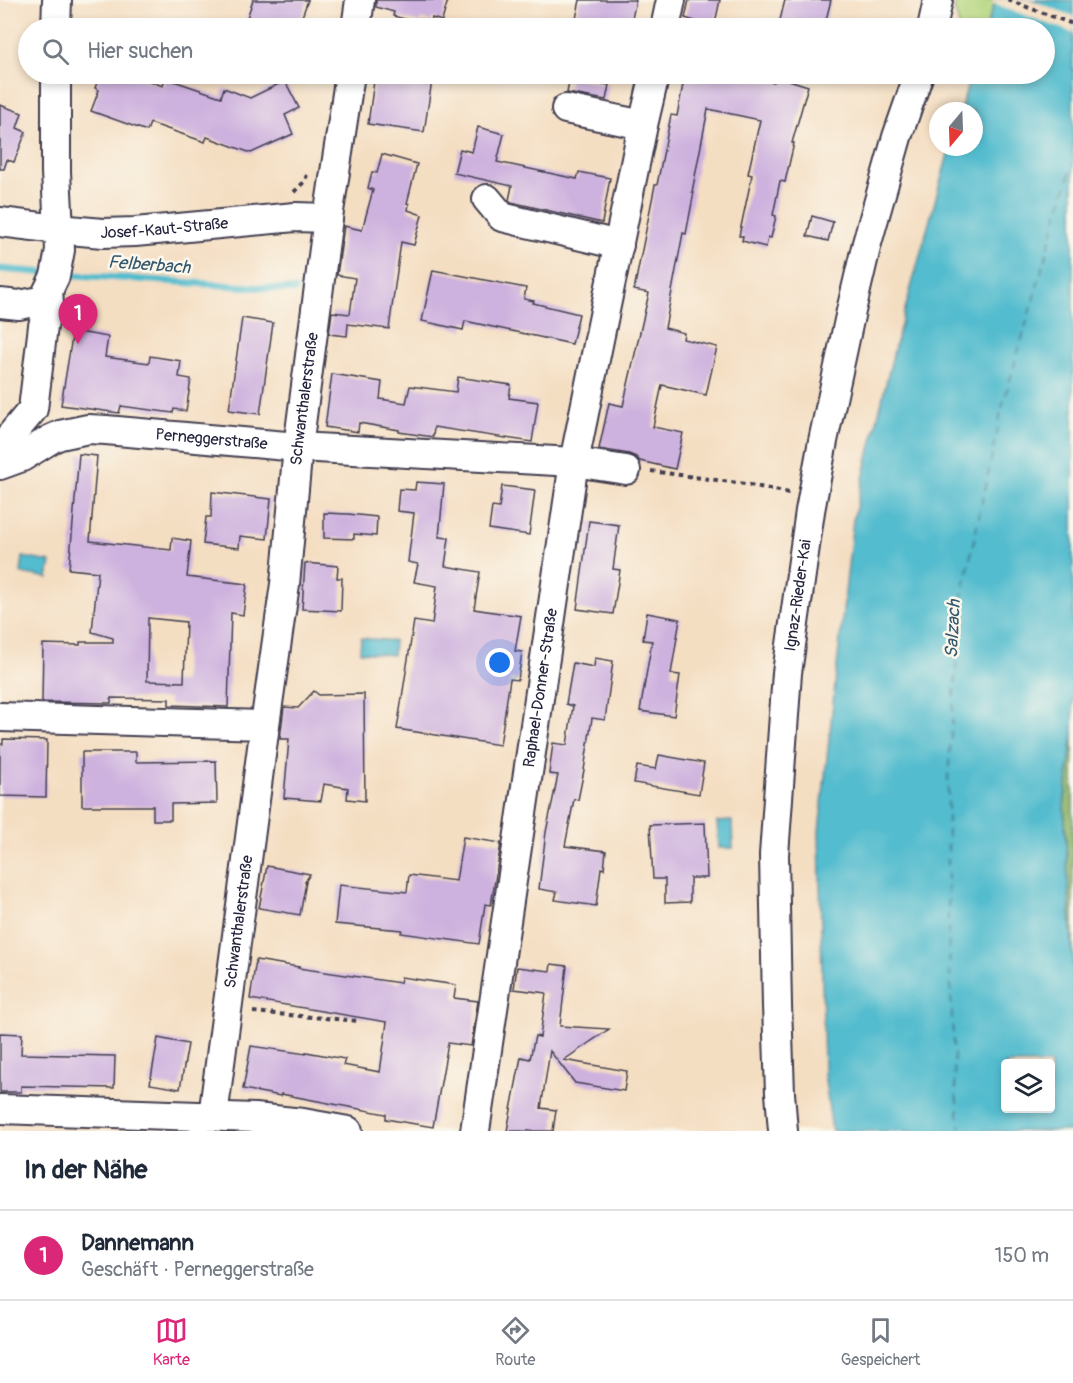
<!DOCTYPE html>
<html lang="de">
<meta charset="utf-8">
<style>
:root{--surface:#fff;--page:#f6f6f7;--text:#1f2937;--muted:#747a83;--line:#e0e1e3;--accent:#db2777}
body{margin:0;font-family:Pangolin,sans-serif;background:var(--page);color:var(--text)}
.controls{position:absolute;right:18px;bottom:18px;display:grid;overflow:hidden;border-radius:6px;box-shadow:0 3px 9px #0003}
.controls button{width:54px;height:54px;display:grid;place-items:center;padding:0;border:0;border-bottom:2px solid var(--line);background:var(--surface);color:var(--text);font:30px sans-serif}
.compass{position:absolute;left:929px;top:102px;width:54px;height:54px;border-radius:50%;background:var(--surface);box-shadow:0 3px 9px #0003;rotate:199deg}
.you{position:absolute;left:500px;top:663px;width:21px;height:21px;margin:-15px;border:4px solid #fff;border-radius:50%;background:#1a73e8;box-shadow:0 0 0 9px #1a73e833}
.badge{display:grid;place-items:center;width:39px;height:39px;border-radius:50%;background:var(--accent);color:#fff;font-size:20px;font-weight:700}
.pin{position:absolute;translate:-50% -50px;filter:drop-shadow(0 2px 3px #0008)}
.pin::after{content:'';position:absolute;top:32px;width:21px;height:18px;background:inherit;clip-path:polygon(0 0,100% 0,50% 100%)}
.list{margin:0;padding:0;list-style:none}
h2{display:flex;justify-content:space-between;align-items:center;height:78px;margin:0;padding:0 24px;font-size:26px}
h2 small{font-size:20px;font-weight:400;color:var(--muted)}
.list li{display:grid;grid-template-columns:39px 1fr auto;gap:18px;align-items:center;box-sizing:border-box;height:90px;padding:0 24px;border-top:2px solid var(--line)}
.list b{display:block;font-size:22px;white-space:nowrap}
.list p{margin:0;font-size:20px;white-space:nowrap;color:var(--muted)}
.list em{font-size:20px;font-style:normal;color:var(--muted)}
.icon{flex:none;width:33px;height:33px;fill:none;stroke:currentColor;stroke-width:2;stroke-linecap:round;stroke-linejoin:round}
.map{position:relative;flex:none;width:1073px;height:1131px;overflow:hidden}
.search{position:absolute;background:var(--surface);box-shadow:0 3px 9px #0003;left:18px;right:18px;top:18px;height:66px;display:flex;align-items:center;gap:15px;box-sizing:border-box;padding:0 21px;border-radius:33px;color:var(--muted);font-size:22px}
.sheet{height:168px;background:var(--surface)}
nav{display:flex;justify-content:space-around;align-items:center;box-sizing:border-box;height:84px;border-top:2px solid var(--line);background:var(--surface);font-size:16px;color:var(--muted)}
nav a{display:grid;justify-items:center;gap:3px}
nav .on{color:var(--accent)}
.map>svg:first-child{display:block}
</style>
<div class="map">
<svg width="1073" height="1131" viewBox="0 0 1073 1131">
<rect width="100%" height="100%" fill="#fbf7ec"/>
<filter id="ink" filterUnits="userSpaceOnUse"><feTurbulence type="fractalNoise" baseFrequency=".0167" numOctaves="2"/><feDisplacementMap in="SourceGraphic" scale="12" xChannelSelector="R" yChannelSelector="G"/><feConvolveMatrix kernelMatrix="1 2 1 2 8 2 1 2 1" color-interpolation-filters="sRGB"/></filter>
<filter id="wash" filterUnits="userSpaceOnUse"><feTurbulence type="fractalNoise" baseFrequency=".008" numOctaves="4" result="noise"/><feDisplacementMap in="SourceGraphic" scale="24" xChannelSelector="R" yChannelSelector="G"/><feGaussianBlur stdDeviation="1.35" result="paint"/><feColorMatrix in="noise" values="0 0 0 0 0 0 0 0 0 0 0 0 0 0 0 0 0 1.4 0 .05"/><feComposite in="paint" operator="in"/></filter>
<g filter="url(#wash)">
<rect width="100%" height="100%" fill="#f4dec2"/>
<polygon fill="#b3d57e" stroke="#6a7c5c" stroke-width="1.5" points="958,0 996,0 986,28 960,28 954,8"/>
<polygon fill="#8eb66d" stroke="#586c54" stroke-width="1.5" points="1073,733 1073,964 1064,807"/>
<g fill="#52bcce" stroke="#3a6f84" stroke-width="1.5" fill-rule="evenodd">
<path d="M996,0H1073V733L1064,807L1073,964V1131H832L824,1073L819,831L853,520L896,342L950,147H974V111H960L971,74H1044V28H986ZM1006,1064H1050V1108H1006Z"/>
<polygon points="23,557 51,562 48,578 21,573"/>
<polygon points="361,638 394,641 393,655 360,652"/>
<polygon points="732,821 733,848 719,848 717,822"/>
</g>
<polygon fill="#f4dec2" points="993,0 1031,0 1073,16 1073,33 992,3"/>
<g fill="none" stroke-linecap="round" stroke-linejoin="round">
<g stroke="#52bcce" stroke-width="7">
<polyline points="0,269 48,273"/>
<polyline points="62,274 295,290"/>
</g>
<polyline stroke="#33586e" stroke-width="1.5" stroke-dasharray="8 6" stroke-linecap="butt" points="960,1131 955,1083 948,927 948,778 961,601 1003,404 1073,162"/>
</g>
<g id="blocks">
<g fill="#cdb1de" fill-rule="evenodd">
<polygon points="253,0 308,0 298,28 267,28 246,21"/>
<polygon points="376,0 448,0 442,21 432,18 431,22 421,19 420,23 393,16 394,12 376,7"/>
<polygon points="580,0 636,0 630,28 574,28"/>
<polygon points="689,0 720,0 714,28 693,28 695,21 685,18"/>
<polygon points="785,0 831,0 824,28 778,28"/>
<polygon points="100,74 128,74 163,86 165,78 221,97 224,88 250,98 285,81 299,108 285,115 293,134 251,153 207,137 205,142 150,123 147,131 91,111 99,90 95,88"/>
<polygon points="375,74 433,74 424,132 368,124"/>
<polygon points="685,74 730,74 774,82 776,76 808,86 792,143 794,143 785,182 780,181 773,215 776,216 771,238 768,237 766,247 742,241 743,236 739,236 752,175 748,174 760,120 708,109 692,192 694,192 686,234 683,233 665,328 684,333 683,339 717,347 706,395 662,385 653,427 683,433 675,469 640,461 636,457 629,454 599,449 609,403 623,406 649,293 634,290 655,185 657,185 671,115 677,116"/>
<polygon points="570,77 609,85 606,100 567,93"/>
<polygon points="0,105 22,113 17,128 26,132 14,162 7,160 4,169 0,169"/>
<polygon points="478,127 504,134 497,162 577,179 579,172 610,178 602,223 511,202 509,200 512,186 454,173 460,149 472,152"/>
<polygon points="382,154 417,164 407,203 409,204 408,210 422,215 414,245 401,242 389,329 348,324 347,336 329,334 332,312 350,314 355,278 337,275 344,226 362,230 373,190 368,188 372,172 377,173"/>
<polygon points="812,216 833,222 828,241 807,236"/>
<polygon points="433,270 526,288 524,299 534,301 533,303 579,314 572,344 465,321 463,330 422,321"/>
<polygon points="242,318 273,323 260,414 229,410"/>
<polygon points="73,331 108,337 105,357 149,363 150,356 181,361 179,377 191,379 186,411 174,409 173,413 121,406 119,413 61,405"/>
<polygon points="332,374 382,382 380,399 406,403 410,386 456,392 458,377 511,385 509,398 538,402 532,442 434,427 433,437 399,432 399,430 359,423 358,432 325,427"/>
<path d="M79,454L97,456L90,541L171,550L172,538L191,541L187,577L247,584L243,615L231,613L228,707L169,705V699L111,698V703L42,702L43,644L80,645V642H113V638L92,632L98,572L69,569ZM148,618L186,622L184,682L147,681Z"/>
<polygon points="416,482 444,484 439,537 449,538 445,566 480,572 474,609 521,616 515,651 522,652 518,680 510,679 500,745 397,729 414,621 432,624 437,586 414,582 418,564 408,562 414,513 397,511 399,489 415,490"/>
<polygon points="502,486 535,490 529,535 489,529 492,507 499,508"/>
<polygon points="212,492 271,499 267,539 240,536 239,548 203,544 206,517 211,517"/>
<polygon points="324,513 348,514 377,517 376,536 354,534 354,539 324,538"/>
<polygon points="589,521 619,525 613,569 620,570 613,614 577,609"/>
<polygon points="305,563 338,566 337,578 342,578 341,611 302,609"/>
<polygon points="647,613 680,619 671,674 680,675 674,716 640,711 652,641 643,640"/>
<polygon points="595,658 613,661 605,720 592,718 584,770 578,800 574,799 565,846 606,851 604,869 601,868 596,906 555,900 557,892 539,889 546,832 558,775 549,774 553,743 567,745 573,706 566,704 573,663 594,667"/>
<polygon points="314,691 319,695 364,694 365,801 347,799 348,788 324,784 321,801 284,798 289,739 280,739 284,707 298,708"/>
<polygon points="3,739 47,740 46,797 0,796 0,744 3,744"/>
<polygon points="82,752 136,752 136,762 216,761 217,803 171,804 171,820 153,820 153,806 82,806"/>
<polygon points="659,755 704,763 699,794 634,783 637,766 656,769"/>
<polygon points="705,823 707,878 690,878 690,902 665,903 665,879 653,879 650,825"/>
<polygon points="463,837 501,843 491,905 485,904 479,944 401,933 402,930 335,924 339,885 407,892 409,875 456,881"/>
<polygon points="267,866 310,874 305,882 306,882 300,915 259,908"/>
<polygon points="256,960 299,967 298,968 400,983 401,977 456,985 454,998 478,1001 471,1046 448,1043 433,1127 386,1119 386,1114 281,1094 281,1096 243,1089 251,1046 306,1054 306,1052 345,1059 343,1065 380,1072 387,1022 250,999"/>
<polygon points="551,964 567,966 560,1026 609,1029 564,1060 627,1071 624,1091 575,1083 550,1051 541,1108 556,1110 553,1131 507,1131 521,1057 530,1059 535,1036 540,1037 546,993 514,989 517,967 550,971"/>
<polygon points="0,1033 22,1034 21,1054 115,1056 114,1088 21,1086 21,1092 0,1092"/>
<polygon points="158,1038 188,1044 180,1089 150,1084"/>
</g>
</g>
</g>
<g filter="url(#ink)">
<use href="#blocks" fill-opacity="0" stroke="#423e4f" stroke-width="1.5"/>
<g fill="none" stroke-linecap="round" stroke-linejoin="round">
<g stroke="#423e4f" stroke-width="32">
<g id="minor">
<polyline points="56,28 57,0"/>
<polyline points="356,28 360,0"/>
<polyline points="665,28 671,0"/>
<polyline points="932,28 938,0"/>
<polyline points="566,109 643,125"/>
<polyline points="487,199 502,217 619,245"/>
<path id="s1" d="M0,222L58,229L103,233L135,232L295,217L328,218"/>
<polyline points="0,303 19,305 40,301 45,297 55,276 60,250 56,172 56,74"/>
<polyline points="0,446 3,445 33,409 43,326 49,303 48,291"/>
<path id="s2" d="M0,465L22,457L51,439L60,435L88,429L106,430L298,447L574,462L626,470"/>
<polyline points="0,717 265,725"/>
<polyline points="0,1109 255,1118 303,1123 348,1131"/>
<path id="s3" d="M213,1116L265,725L285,584L298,447L328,218L350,74"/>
<path id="s4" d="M475,1131L574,462L643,125L655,74"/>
<path id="s5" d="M783,1131L780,1093L777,1005L774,855L787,673L810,511L823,441L851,311L867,243L897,137L919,74"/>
</g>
</g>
<g stroke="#423e4f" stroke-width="4" stroke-dasharray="4.5 4.5" stroke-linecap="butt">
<polyline points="1008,0 1073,24"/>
<polyline points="294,192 304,182 307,175"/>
<polyline points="651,471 745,484 789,493"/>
<polyline points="253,1012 359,1021"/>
</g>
<use href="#minor" stroke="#fff" stroke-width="28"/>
</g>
</g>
<g text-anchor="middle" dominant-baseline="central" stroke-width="5" stroke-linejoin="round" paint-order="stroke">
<g font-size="16" fill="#22223b" stroke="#fbf7ec">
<text stroke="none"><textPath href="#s1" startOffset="165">Josef-Kaut-Straße</textPath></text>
<text stroke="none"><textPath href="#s3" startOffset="723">Schwanthalerstraße</textPath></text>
<text stroke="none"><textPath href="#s2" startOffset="220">Perneggerstraße</textPath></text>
<text stroke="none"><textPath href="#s5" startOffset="537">Ignaz-Rieder-Kai</textPath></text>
<text stroke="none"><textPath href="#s4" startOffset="448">Raphael-Donner-Straße</textPath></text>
<text stroke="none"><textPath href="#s3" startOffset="196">Schwanthalerstraße</textPath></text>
</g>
<g font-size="18" font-style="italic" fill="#33586e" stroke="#fbf7ec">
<text transform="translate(149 265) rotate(4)">Felberbach</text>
<text transform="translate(953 629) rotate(-87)">Salzach</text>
</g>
</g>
</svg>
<div class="controls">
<button><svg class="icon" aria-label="layers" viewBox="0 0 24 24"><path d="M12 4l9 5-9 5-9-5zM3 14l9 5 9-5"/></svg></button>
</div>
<svg class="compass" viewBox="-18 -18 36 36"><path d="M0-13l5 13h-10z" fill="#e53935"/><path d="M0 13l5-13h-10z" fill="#747a83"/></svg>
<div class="you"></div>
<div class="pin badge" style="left:78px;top:344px">1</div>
<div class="search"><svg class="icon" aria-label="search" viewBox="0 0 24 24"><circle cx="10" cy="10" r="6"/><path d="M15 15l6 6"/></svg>Hier suchen</div>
</div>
<section class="sheet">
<h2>In der Nähe<small></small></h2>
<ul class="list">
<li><span class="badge">1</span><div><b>Dannemann</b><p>Geschäft · Perneggerstraße</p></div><em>150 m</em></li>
</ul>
</section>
<nav>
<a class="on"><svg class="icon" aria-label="map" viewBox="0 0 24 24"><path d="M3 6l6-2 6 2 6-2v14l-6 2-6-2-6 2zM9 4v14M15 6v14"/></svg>Karte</a>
<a><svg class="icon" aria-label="directions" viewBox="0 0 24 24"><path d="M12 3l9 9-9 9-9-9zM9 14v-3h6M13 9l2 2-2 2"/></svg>Route</a>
<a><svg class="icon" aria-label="saved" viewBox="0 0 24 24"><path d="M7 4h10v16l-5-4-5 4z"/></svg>Gespeichert</a>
</nav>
